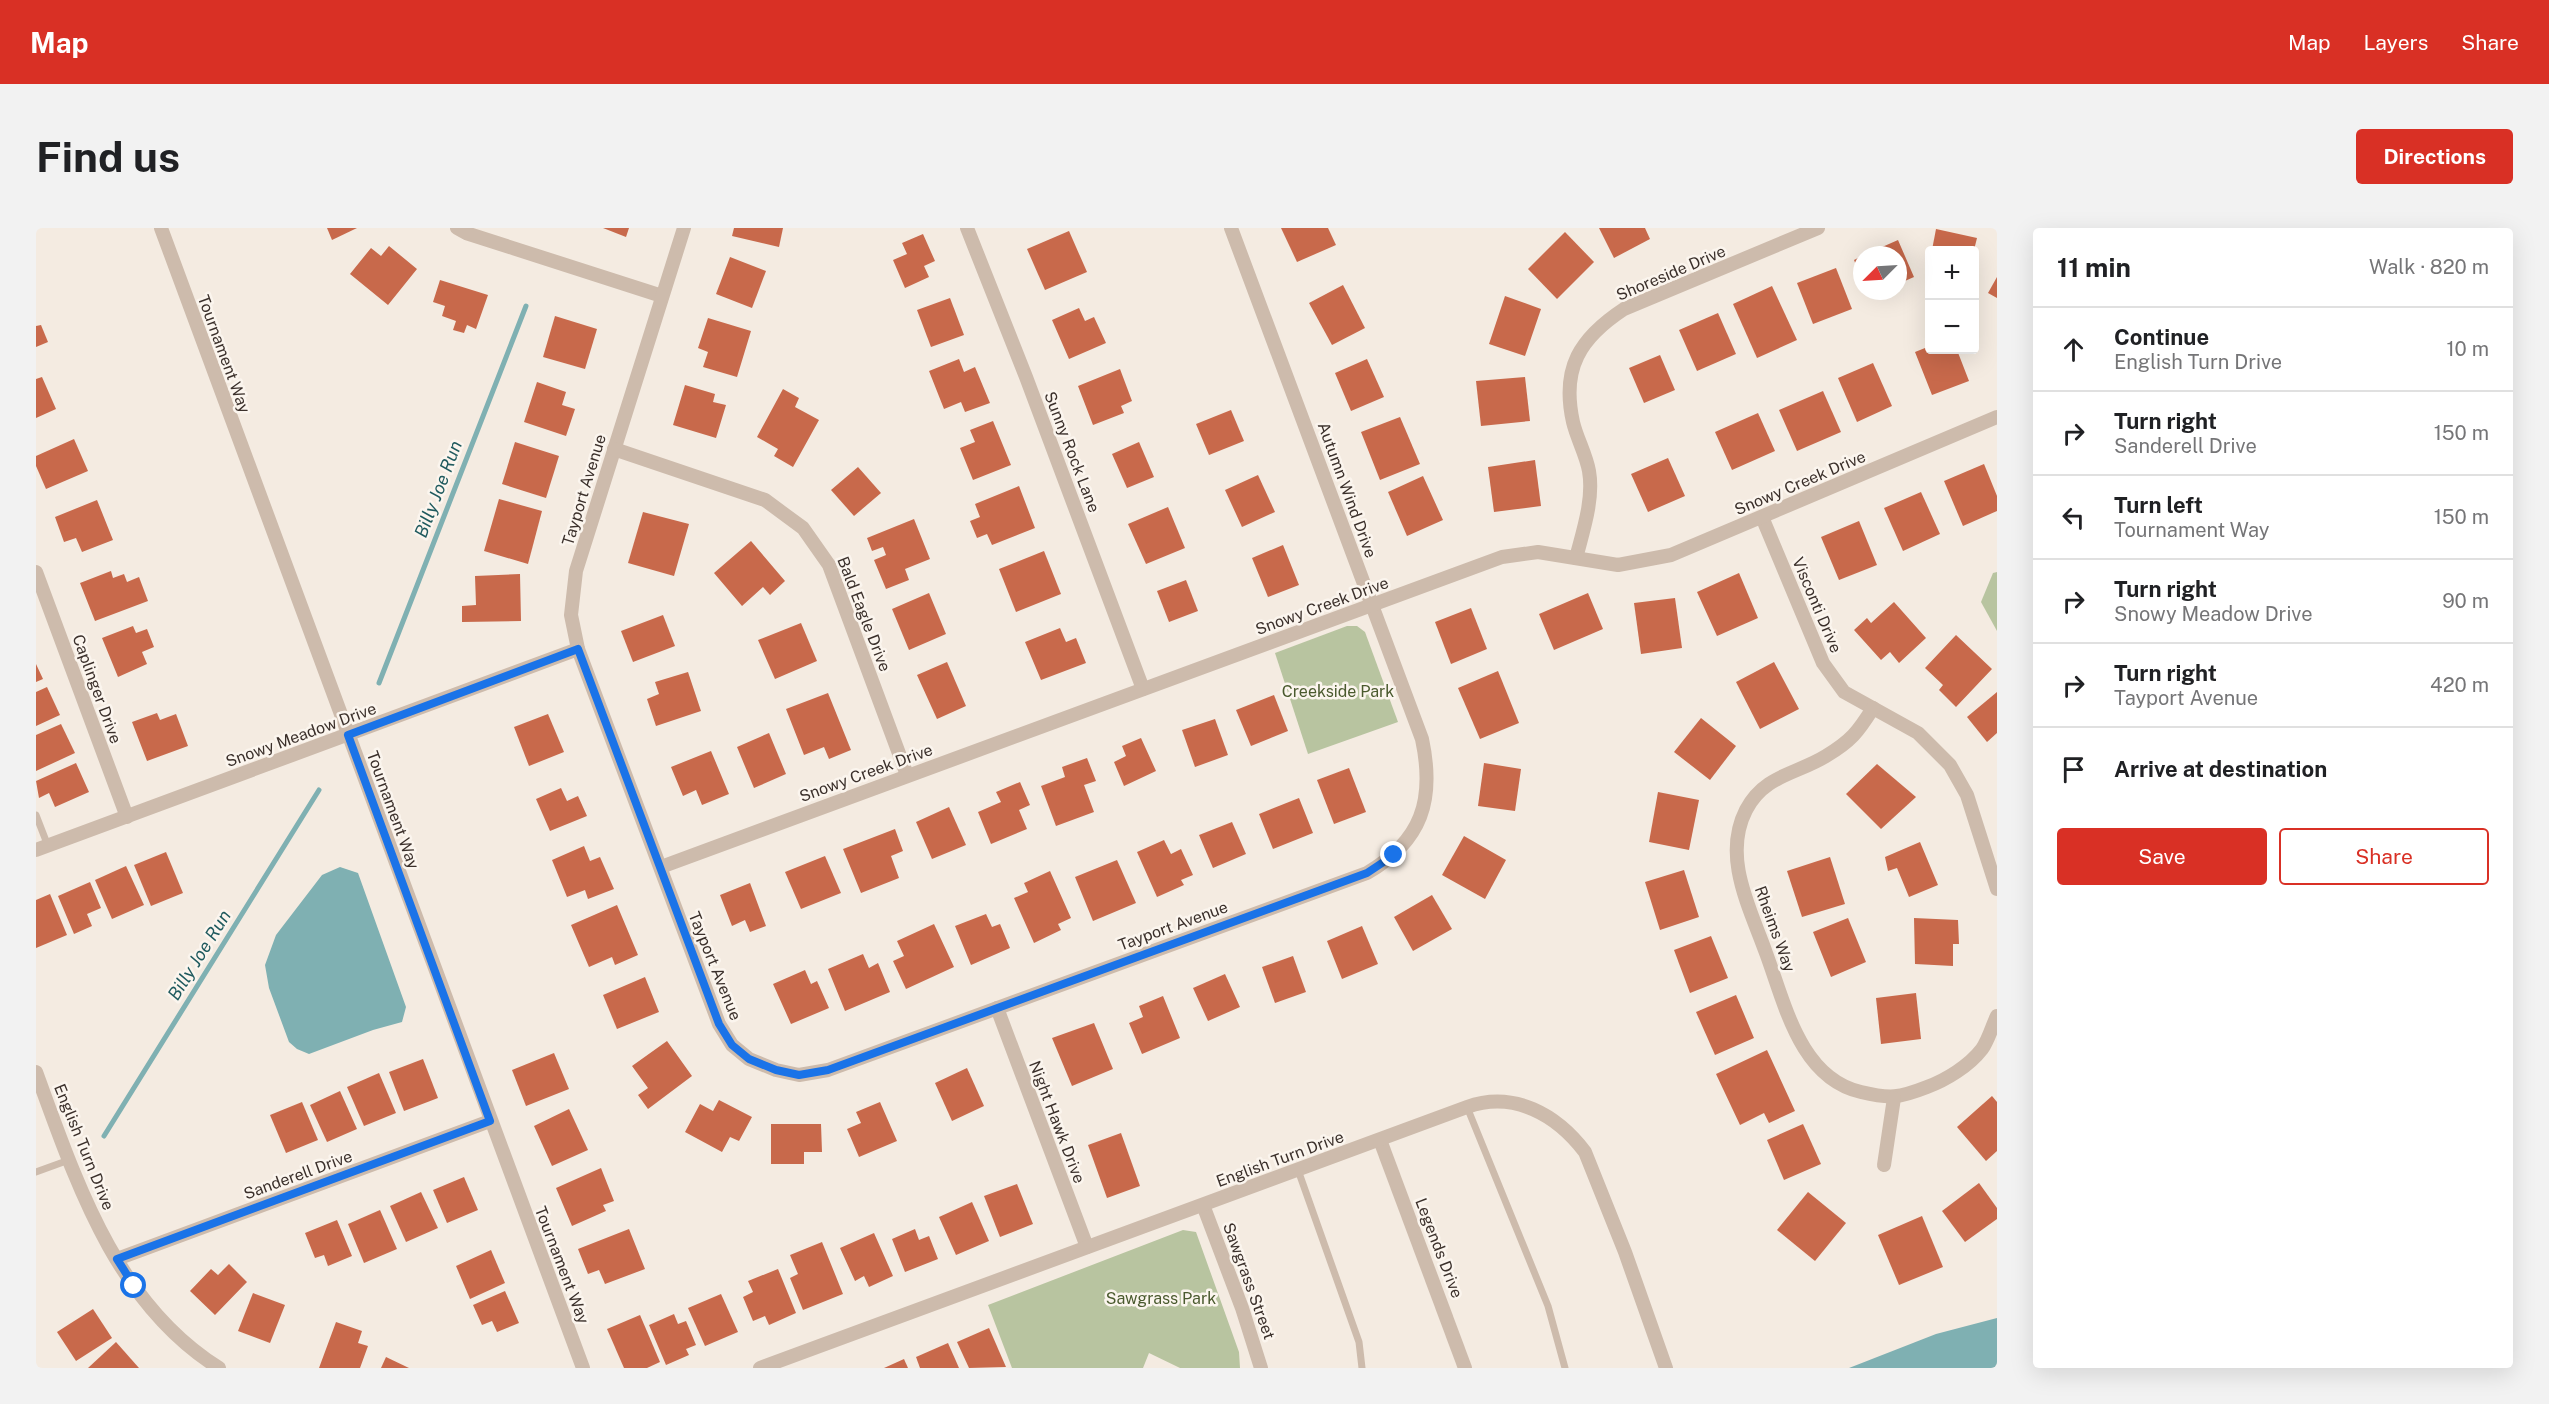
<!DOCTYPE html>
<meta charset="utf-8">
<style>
:root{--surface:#fff;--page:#f2f2f2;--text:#202124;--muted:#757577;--line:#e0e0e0;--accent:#d93025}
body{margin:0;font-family:"Public Sans",sans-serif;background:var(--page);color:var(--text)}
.controls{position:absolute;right:18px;top:18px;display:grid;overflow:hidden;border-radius:6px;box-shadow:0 6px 24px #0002}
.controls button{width:54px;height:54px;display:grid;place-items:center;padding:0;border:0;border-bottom:2px solid var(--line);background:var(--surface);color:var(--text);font:30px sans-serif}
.compass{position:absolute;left:1817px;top:18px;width:54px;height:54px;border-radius:50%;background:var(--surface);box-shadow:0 6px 24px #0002;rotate:246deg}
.stop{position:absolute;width:18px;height:18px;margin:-14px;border:4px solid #1a73e8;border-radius:50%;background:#fff}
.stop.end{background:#1a73e8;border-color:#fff;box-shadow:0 2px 6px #0008}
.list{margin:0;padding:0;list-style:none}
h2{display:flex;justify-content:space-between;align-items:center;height:78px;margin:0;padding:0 24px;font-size:26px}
h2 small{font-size:20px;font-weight:400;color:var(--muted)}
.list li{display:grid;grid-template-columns:39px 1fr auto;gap:18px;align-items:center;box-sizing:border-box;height:84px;padding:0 24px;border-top:2px solid var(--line)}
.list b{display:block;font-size:22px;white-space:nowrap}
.list p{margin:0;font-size:20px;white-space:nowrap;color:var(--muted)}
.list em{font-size:20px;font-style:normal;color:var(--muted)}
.actions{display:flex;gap:12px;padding:18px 24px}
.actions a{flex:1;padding:14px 0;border:2px solid var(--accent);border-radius:6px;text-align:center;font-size:21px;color:var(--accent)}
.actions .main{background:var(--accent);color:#fff}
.icon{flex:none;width:33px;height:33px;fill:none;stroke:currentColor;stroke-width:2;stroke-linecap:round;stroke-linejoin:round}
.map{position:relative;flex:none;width:1961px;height:1140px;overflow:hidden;border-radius:6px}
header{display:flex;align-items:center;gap:36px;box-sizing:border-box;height:84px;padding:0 30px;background:var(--accent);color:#fff}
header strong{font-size:28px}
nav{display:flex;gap:33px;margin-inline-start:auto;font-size:21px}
.intro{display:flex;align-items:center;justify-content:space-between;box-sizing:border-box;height:144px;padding:0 36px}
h1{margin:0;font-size:42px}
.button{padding:15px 27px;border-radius:6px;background:var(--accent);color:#fff;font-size:21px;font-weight:700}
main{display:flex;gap:36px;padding:0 36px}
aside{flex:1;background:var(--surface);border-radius:6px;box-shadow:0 6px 24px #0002}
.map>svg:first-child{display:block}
</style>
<header>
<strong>Map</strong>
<nav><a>Map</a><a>Layers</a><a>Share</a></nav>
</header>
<div class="intro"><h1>Find us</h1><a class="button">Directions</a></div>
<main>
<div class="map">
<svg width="1961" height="1140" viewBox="0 0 1961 1140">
<rect width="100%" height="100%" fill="#f4ebe1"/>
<g fill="#b8c4a0">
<polygon points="1961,344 1961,403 1945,374 1957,345"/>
<polygon points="1311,398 1321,398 1329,404 1362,494 1272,526 1239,425"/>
<polygon points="1147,1002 1160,1004 1203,1124 1204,1140 1144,1140 1113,1125 1107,1140 976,1140 952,1077"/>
</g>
<g fill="#7fb0b2">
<polygon points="304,639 322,645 370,779 366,794 337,802 273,826 261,821 253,814 233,760 229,737 240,707 286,647"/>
<polygon points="1961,1090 1961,1140 1813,1140 1900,1106"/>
</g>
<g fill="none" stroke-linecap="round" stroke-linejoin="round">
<g stroke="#7fb0b2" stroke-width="5">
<polyline points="343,455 490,78"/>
<polyline points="68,908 283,562"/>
</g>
</g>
<g fill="#c8694b">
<polygon points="291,0 321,0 296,12"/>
<polygon points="567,0 593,0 590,9"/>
<polygon points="698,0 747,0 743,19 696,8"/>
<polygon points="1245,0 1292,0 1300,17 1261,34"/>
<polygon points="1563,0 1609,0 1614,11 1578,30"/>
<polygon points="1900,1 1941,10 1938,22 1896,22"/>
<polygon points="1033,3 1051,44 1009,62 991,21"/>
<polygon points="1529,4 1558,34 1521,71 1492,41"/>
<polygon points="887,6 899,33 888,38 893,49 869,60 857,32 871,26 866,15"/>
<polygon points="1862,12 1878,49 1862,56 1862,27 1828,27"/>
<polygon points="353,18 381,41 352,77 314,46 335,20 345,28"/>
<polygon points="1826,28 1826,51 1818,32"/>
<polygon points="694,29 730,43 716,80 680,66"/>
<polygon points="1800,40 1816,81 1777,96 1761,55"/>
<polygon points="1961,49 1961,70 1952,65"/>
<polygon points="404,52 452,67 440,101 431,97 428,105 417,102 420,93 406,88 409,78 397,74"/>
<polygon points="1307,57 1329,100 1296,117 1273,75"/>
<polygon points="1736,58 1761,112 1721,130 1697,76"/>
<polygon points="1831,63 1846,63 1834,68"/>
<polygon points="1469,68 1505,81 1489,128 1453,116"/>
<polygon points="914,70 928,107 895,119 881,82"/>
<polygon points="1043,80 1049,93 1058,89 1070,115 1033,131 1016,92"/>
<polygon points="1682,85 1700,126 1661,143 1643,102"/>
<polygon points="519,88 561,101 549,141 507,129"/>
<polygon points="672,90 715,103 701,149 667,139 672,124 662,120"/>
<polygon points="5,97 12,114 0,119 0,98"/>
<polygon points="1894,118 1894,122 1921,122 1933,153 1896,167 1879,124"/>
<polygon points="1624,127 1639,162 1608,175 1593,140"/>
<polygon points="923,131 928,144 939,139 954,175 929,184 925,174 908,181 893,143"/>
<polygon points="1331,131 1348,169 1315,183 1299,145"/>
<polygon points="1837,135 1856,178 1821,194 1802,150"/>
<polygon points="1084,141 1096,173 1085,178 1088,185 1057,197 1042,158"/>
<polygon points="6,149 20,181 0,190 0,151"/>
<polygon points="1489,149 1494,193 1445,198 1440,153"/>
<polygon points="501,154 530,164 526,177 539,181 530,208 488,194"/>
<polygon points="649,157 679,166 677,174 690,177 680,210 637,197"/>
<polygon points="747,161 763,170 759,179 783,192 757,239 738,228 742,221 721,209"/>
<polygon points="1787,163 1805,204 1761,223 1743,182"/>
<polygon points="1195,182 1208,213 1173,227 1160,196"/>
<polygon points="1722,185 1739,223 1696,242 1679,204"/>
<polygon points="1364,189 1384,236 1344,252 1325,204"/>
<polygon points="957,193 975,237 937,252 924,220 939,214 934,202"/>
<polygon points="38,211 52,243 10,261 0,238 0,228"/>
<polygon points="479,214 523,228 510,270 466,256"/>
<polygon points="1103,214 1118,249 1091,260 1076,226"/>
<polygon points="1632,230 1649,268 1612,284 1595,246"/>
<polygon points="1499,232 1505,278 1458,284 1452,239"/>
<polygon points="1948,236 1961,268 1961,283 1927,298 1908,253"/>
<polygon points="822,239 845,265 818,288 795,262"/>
<polygon points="1222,247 1239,284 1206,299 1189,262"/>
<polygon points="1387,248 1407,292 1371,308 1352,264"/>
<polygon points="983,258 999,300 956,317 951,306 941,310 934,293 944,289 939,276"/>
<polygon points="1885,264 1904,306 1867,323 1848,280"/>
<polygon points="463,271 506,283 492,336 448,323"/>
<polygon points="61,272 77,312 46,324 40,310 28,314 19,289"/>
<polygon points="1132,279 1149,320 1110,336 1092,296"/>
<polygon points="607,284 653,296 638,348 592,335"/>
<polygon points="878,291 894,331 869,341 873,352 850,361 838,332 850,327 847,319 836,323 831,310"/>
<polygon points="1823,293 1841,337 1803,352 1785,309"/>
<polygon points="715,313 749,353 734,367 727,359 706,378 678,345"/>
<polygon points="1247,317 1263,357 1232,369 1216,330"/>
<polygon points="1008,323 1025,366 980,384 963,341"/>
<polygon points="75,343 77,350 88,346 91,354 103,349 112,373 59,393 44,355"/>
<polygon points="1703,345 1722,390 1681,408 1661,364"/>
<polygon points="484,346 485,393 426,394 426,378 440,377 439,348"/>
<polygon points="1150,352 1162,383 1133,394 1121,363"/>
<polygon points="893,365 910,406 873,422 856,381"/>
<polygon points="1552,365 1567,401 1518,422 1503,386"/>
<polygon points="1639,370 1646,420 1605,426 1598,375"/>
<polygon points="1858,374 1890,410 1863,435 1854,424 1845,432 1818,402 1831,390 1835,395"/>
<polygon points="1435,380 1451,421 1415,436 1399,394"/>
<polygon points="627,387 639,418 597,434 585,403"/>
<polygon points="765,395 781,433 739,451 722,412"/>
<polygon points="97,398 100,405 111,401 118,419 106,424 111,436 82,449 66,410"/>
<polygon points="1024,400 1030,414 1040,410 1050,435 1005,452 989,414"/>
<polygon points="1920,407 1956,441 1920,479 1903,462 1907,457 1889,440"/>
<polygon points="911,434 930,478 901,491 881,447"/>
<polygon points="1738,434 1763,481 1724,501 1700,454"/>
<polygon points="0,436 7,451 0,454"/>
<polygon points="1462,443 1483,495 1444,511 1422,460"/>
<polygon points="652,444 665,483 620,498 611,471 623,466 619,454"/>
<polygon points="11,459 24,487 0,498 0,464"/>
<polygon points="1961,464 1961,505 1951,514 1931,489"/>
<polygon points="792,465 815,522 793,531 788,519 768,527 750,481"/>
<polygon points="1238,467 1252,503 1215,518 1200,482"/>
<polygon points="121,485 124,492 140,486 152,518 111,533 96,494"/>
<polygon points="512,486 528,524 493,538 478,499"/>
<polygon points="1665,490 1700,518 1674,552 1638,524"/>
<polygon points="1179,491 1192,527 1159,539 1146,502"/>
<polygon points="25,496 39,525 0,543 0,507"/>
<polygon points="733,505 750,546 718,560 701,519"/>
<polygon points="1105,510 1120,543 1088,558 1078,534 1090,528 1086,518"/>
<polygon points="675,523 693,566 666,577 660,562 647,568 635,539"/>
<polygon points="1051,530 1060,553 1048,557 1058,584 1020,598 1005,558 1029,549 1026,539"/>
<polygon points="40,535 53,564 19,579 13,565 3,570 0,553"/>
<polygon points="1448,535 1485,541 1479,583 1442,578"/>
<polygon points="1841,536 1880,569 1845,601 1810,566"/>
<polygon points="1313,540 1330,584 1298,596 1281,552"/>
<polygon points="984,554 994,577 983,582 991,601 955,616 942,584 965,574 960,564"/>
<polygon points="525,560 531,573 542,568 551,588 514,603 500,571"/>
<polygon points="1622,564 1663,572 1653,622 1613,614"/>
<polygon points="1263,570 1277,605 1237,621 1223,586"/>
<polygon points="913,579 930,617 896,631 880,594"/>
<polygon points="1196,594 1210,626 1177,640 1163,607"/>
<polygon points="859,601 867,623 855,628 863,650 825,665 807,621"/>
<polygon points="1428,608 1470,632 1449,671 1406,647"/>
<polygon points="1128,612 1135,626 1145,621 1157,647 1145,652 1148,657 1121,669 1101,624"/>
<polygon points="1884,614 1902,657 1873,669 1861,640 1852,643 1849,629"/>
<polygon points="548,618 554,633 564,629 578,661 552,671 549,662 531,669 516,632"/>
<polygon points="130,624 147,665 115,678 98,637"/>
<polygon points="789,628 805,665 765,681 749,644"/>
<polygon points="1794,629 1809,676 1766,689 1751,643"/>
<polygon points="1081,632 1100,675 1057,693 1039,649"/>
<polygon points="90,638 108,677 76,691 59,652"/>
<polygon points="1648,642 1663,689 1624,702 1609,654"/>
<polygon points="1014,643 1035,690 1022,696 1025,702 998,715 978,670 992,664 988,655"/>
<polygon points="54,654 65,680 51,686 56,698 38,706 22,668"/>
<polygon points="714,655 730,698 714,704 709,692 696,698 684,667"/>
<polygon points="14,666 31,707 0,720 0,672"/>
<polygon points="1396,667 1416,701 1377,723 1358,689"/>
<polygon points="581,677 602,727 579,737 576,729 553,739 535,697"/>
<polygon points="950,686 956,699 964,696 974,720 935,737 919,698"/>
<polygon points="1812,690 1830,734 1795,749 1777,704"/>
<polygon points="1878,690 1922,692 1923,716 1917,716 1917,738 1879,736"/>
<polygon points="898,696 918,739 870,761 857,733 868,728 861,713"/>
<polygon points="1326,698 1342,736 1306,751 1291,713"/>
<polygon points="1675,708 1692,750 1654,765 1638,722"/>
<polygon points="827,726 833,740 842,735 854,764 809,783 792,741"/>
<polygon points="1257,728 1270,764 1239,775 1226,739"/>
<polygon points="769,742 775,756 781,753 793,780 755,796 737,756"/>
<polygon points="1189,746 1204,779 1172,793 1157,760"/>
<polygon points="609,749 623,784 581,801 567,767"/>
<polygon points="1880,765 1885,811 1845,816 1840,770"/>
<polygon points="1700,767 1718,810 1679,827 1660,784"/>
<polygon points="1127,768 1144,810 1106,826 1093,795 1107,789 1103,778"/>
<polygon points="1058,795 1077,841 1036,858 1016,810"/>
<polygon points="631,813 656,848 612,881 602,867 612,860 596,838"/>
<polygon points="1731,822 1759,883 1733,895 1728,885 1704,897 1680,846"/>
<polygon points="518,825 533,861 490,878 476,842"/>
<polygon points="387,831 402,870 368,883 353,844"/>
<polygon points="931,840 948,878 916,893 899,855"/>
<polygon points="343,845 360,885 328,898 311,859"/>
<polygon points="304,863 321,901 291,914 274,877"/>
<polygon points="1956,868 1961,874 1961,923 1950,933 1921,899"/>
<polygon points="683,872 716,889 703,913 694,909 686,924 649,904 664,876 677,883"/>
<polygon points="266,874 282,912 250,925 234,887"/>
<polygon points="844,874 861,913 823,929 811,901 825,895 820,884"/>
<polygon points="533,881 552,922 516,938 498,898"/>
<polygon points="735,896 785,896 786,924 768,924 768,936 735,936"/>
<polygon points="1767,896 1785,936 1748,952 1731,912"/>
<polygon points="1085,905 1104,958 1071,970 1052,917"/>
<polygon points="565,940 578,973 567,977 570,983 536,998 520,960"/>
<polygon points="428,949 442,982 411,995 397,962"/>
<polygon points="1943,955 1961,980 1961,991 1929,1014 1906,983"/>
<polygon points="981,956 997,996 964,1009 948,968"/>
<polygon points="385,964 402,1000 370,1014 354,978"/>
<polygon points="1772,964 1810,995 1779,1033 1741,1002"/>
<polygon points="936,974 953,1013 920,1027 903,989"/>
<polygon points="344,982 361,1021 328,1035 312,996"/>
<polygon points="1886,988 1907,1039 1863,1057 1842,1007"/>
<polygon points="301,992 316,1028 292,1038 288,1027 279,1030 269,1005"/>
<polygon points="593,1001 609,1041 569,1056 563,1042 552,1046 542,1021"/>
<polygon points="879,1001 883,1012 893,1008 902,1031 869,1044 856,1011"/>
<polygon points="838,1005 857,1048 833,1059 828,1048 819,1053 804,1020"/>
<polygon points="786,1014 807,1066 767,1082 754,1050 762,1046 754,1027"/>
<polygon points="455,1022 469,1055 434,1071 420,1038"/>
<polygon points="193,1036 211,1054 179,1087 154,1063 175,1041 182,1047"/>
<polygon points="742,1041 760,1085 733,1097 729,1088 717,1093 707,1069 717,1064 712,1053"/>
<polygon points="469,1063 483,1095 461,1104 456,1093 446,1097 437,1077"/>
<polygon points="217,1065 249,1077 234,1115 202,1103"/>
<polygon points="685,1066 702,1104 669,1118 652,1080"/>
<polygon points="57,1081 76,1110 40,1133 21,1104"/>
<polygon points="638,1086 642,1096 650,1093 660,1117 650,1121 653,1127 630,1137 613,1097"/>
<polygon points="604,1087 624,1134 611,1140 588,1140 571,1101"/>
<polygon points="300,1094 326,1103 322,1115 332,1118 324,1140 283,1140"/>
<polygon points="953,1100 970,1139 933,1140 921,1114"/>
<polygon points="80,1114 103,1140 52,1140"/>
<polygon points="912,1115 923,1140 884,1140 880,1129"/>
<polygon points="350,1129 373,1140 345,1140"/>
<polygon points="868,1131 872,1140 848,1140"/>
</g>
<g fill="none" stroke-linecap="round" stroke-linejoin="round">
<g stroke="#cdbbac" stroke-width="7">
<polyline points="0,587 12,618"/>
<polyline points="1431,879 1512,1078 1529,1140"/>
<polyline points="1262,942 1323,1114 1326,1140"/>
<polyline points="0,944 33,932"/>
</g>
<g stroke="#cdbbac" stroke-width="14">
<polyline points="125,0 547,1140"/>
<polyline points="421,0 430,5 626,68"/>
<path d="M648,0L540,343L535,387L542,421L683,796L696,817L713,831L740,842L763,847L792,842L1331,645C1386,613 1399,572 1386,511L1195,0"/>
<polyline points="931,0 990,149 1107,461"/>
<polyline points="578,221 729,272 767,300 793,337 871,547"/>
<polyline points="1726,289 1787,435 1808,464 1882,505 1914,537 1931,567 1961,661"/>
<path d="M1540,330C1547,303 1558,271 1553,243C1550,226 1541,211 1537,194C1525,140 1544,110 1588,81L1782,0"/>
<polyline points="0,344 91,589"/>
<path d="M1837,480C1822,504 1815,513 1790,528C1761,546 1728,547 1710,582C1686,629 1714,680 1730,725C1749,776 1764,850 1825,864C1854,871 1863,870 1891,859C1910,852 1933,838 1946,821C1953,811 1956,798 1961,788"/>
<polyline points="0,622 542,421"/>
<polyline points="625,639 1466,329 1502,324 1582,337 1635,327 1961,189"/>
<polyline points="961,780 1051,1019"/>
<path d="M0,844C40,953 79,1075 183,1140"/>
<polyline points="1344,912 1429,1140"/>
<polyline points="1848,937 1858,870"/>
<polyline points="1167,977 1206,1080 1225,1140"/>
<polyline points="81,1031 454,893"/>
<path d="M724,1140L1431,879C1478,862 1521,887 1549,924L1589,1024L1630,1140"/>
</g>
</g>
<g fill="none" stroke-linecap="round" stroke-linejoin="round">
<polyline stroke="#1a73e8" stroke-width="8" points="98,1058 81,1031 454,893 312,507 542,421 683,796 696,817 713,831 740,842 763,847 792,842 1331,645 1358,627"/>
</g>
<g text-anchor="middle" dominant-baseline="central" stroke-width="5" stroke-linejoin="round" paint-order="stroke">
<g font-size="16" fill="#3b302b" stroke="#fbf5ee">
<text transform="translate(1635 45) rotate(-23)">Shoreside Drive</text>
<text transform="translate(188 126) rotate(70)">Tournament Way</text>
<text transform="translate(1036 224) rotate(69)">Sunny Rock Lane</text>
<text transform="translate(1764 255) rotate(-23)">Snowy Creek Drive</text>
<text transform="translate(548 262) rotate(-73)">Tayport Avenue</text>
<text transform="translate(1311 262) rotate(70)">Autumn Wind Drive</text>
<text transform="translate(1781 377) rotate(67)">Visconti Drive</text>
<text transform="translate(1286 378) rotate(-20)">Snowy Creek Drive</text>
<text transform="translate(828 386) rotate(69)">Bald Eagle Drive</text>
<text transform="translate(61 461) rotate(70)">Caplinger Drive</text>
<text transform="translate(265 507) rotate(-20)">Snowy Meadow Drive</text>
<text transform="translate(830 545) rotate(-20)">Snowy Creek Drive</text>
<text transform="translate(357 582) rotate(70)">Tournament Way</text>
<text transform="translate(1137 698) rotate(-20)">Tayport Avenue</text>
<text transform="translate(1739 701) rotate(70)">Rheims Way</text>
<text transform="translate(679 738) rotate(68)">Tayport Avenue</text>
<text transform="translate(1021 894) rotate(69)">Night Hawk Drive</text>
<text transform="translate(48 919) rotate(68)">English Turn Drive</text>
<text transform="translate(1244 931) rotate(-20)">English Turn Drive</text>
<text transform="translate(262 947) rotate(-20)">Sanderell Drive</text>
<text transform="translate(1403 1020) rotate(69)">Legends Drive</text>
<text transform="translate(526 1037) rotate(69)">Tournament Way</text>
<text transform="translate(1213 1053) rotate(70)">Sawgrass Street</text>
</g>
<g font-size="16" fill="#4a5a2e" stroke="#fbf5ee">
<text x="1302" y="463">Creekside Park</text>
<text x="1125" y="1070">Sawgrass Park</text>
</g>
<g font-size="18" font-style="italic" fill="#1f5a5e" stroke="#fbf5ee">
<text transform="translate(402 261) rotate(-69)">Billy Joe Run</text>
<text transform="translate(163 727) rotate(-58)">Billy Joe Run</text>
</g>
</g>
</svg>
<div class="controls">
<button>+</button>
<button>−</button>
</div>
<svg class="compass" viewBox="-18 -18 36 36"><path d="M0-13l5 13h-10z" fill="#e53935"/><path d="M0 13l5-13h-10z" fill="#757577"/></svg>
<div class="stop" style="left:98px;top:1058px"></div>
<div class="stop end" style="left:1358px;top:627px"></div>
</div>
<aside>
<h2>11 min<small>Walk · 820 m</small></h2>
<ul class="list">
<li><svg class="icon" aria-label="ahead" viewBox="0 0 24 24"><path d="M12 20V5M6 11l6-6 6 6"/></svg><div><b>Continue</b><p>English Turn Drive</p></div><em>10 m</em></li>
<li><svg class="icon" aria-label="right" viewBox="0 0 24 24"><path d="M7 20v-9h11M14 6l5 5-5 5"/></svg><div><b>Turn right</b><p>Sanderell Drive</p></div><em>150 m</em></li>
<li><svg class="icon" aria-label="left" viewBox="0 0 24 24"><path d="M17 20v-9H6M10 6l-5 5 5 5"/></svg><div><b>Turn left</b><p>Tournament Way</p></div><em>150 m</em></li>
<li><svg class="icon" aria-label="right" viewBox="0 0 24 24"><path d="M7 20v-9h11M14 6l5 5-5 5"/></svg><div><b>Turn right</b><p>Snowy Meadow Drive</p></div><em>90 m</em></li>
<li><svg class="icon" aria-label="right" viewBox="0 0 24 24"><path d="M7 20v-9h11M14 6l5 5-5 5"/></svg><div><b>Turn right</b><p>Tayport Avenue</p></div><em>420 m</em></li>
<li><svg class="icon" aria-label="arrive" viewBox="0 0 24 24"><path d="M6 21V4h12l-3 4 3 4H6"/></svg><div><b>Arrive at destination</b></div></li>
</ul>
<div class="actions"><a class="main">Save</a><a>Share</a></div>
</aside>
</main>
